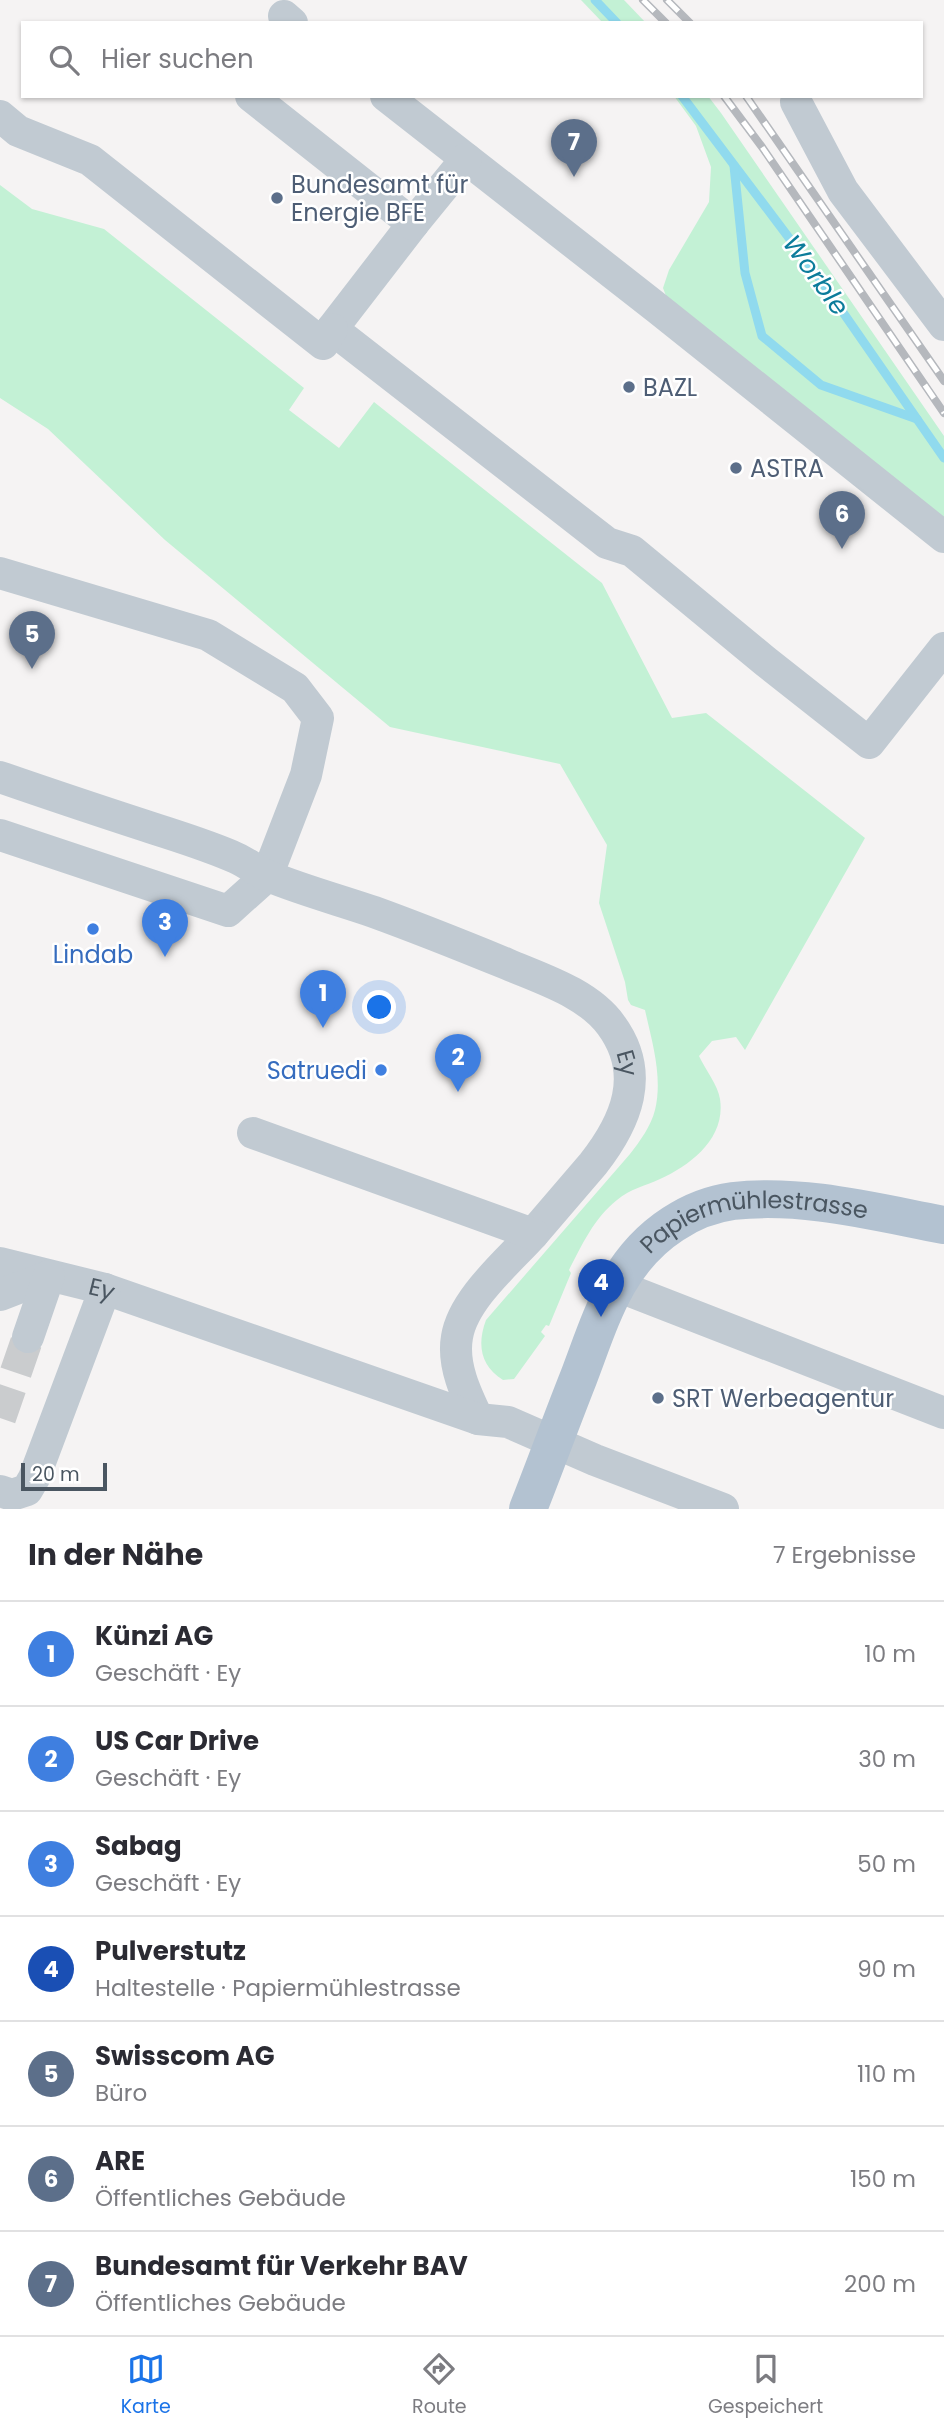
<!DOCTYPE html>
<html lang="de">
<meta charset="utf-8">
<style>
:root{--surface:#fff;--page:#f7f7f7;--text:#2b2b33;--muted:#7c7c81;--line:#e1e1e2;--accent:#1a73e8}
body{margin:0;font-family:Poppins,sans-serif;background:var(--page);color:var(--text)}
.scale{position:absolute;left:21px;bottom:18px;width:86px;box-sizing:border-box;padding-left:7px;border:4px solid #4a5661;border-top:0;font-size:19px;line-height:24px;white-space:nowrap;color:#4a5661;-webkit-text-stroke:5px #fff;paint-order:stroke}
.you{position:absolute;left:380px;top:1008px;width:24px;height:24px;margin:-18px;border:5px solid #fff;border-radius:50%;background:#1a73e8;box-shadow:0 0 0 10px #1a73e833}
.badge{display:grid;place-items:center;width:46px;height:46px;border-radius:50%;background:var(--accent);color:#fff;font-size:23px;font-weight:700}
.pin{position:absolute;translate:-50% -58px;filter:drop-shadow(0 2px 4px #0008)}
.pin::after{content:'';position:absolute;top:37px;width:24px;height:21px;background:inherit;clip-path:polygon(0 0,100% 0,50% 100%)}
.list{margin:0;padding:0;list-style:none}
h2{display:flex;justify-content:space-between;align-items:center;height:91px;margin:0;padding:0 28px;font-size:30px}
h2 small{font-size:23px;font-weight:400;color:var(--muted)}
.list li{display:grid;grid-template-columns:46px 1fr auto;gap:21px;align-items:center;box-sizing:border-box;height:105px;padding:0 28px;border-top:2px solid var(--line)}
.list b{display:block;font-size:26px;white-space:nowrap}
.list p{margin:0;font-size:23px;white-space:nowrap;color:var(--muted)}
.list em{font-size:23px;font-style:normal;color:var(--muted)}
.icon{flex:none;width:38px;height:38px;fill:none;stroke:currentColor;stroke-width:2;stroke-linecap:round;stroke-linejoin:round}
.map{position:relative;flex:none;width:944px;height:1509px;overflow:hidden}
.search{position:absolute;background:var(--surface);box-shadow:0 2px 5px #0004;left:21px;right:21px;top:21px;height:77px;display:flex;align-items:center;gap:18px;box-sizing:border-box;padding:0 24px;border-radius:0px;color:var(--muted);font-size:26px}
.sheet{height:826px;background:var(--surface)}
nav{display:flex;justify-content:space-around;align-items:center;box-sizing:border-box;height:98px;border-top:2px solid var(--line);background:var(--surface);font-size:19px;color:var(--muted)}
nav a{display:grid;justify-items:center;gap:4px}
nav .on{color:var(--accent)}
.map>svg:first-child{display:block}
</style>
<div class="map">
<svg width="944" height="1509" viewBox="0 0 944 1509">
<rect width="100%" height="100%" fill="#f5f3f3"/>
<g fill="#c3f1d5">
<polygon points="581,0 624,0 646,23 603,23"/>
<polygon points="674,96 708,96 721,113 944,436 944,522 668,301 663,288 669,270 709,202 711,167 696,126"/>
<path d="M0,185L32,209L104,229L304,388L289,410L339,448L374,402L602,583L672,718L706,713L865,838L745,1050L736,1037L712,1041L699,1056C705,1069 718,1085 720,1099C726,1138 691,1165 660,1179C645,1186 630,1189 617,1200C594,1218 582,1245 569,1270L571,1273L549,1326L546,1325L541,1332L545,1336L514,1379L503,1380C480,1366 477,1344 486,1320L630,1154C640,1141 651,1126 655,1110C663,1077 652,1042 645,1010L631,1005L628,1000L625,982L599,903L607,845L560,764L390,727L165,540L48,429L0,398Z"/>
</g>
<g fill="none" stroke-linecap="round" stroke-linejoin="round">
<g stroke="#90daee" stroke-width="9">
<polyline points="595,0 617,23"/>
<polyline points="682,96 817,275 944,458"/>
<polyline points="734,166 745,273 762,336 821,385 917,419"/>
</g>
<polyline stroke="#caccce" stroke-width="32" stroke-dasharray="32 16" stroke-linecap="butt" points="0,1418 28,1337"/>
<g stroke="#c1cad2" stroke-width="32">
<polyline points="284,16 292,23"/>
<polyline points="251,96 413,224 332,329 607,543 632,551 765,661 869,743 944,648"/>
<polyline points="386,96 657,308 944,537"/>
<polyline points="796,102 843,191 944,325"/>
<polyline points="0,116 18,131 90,160 323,344 332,329"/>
<polyline points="413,224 466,159"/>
<polyline points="0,573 208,635 295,688 318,718 306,775 267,876 228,911 0,835"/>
<path id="s1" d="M0,777C49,794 97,810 146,826C176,836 207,845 236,858C247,863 257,871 268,876C302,890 339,900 374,912C418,928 463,946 507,964C542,979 588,993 611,1025C647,1074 626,1122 593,1164C573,1187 553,1211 533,1234C508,1262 463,1299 457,1337C452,1365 466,1394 478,1419"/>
<polyline points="253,1133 533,1234"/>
<path id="s2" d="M0,1263L105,1289L478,1419L508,1422L595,1460L723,1509"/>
<polyline points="615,1285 944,1413"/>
<polyline points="0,1295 49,1276"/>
<polyline points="28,1337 49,1276"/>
<polyline points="0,1491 12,1495 27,1490 34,1478 105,1289"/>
</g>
<path stroke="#b3c2d1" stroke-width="38" id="s3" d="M528,1509C545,1466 561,1422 578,1379C601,1319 616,1261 673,1224C691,1212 711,1204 733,1201C803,1193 875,1212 944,1225"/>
<g stroke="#b5b8bd" stroke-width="8">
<g id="rail">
<polyline points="643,0 666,23"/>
<polyline points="667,0 690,23"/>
<polyline points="724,96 762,147 944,413"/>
<polyline points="746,96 944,381"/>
</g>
</g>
<use href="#rail" stroke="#fff" stroke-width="5" stroke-dasharray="16" stroke-linecap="butt"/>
</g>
<g fill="#5c6f8a" stroke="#fff" stroke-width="2.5">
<circle cx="277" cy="198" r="7"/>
<circle cx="629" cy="387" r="7"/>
<circle cx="736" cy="468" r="7"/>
<circle cx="658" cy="1398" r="7"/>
</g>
<g fill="#3f7fe0" stroke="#fff" stroke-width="2.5">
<circle cx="93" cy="929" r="7"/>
<circle cx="381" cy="1070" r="7"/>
</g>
<g text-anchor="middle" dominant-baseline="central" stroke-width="5" stroke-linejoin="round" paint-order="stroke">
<g font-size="24" fill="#4e5e75" stroke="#fff" text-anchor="start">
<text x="291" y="184">Bundesamt für<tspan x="291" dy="28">Energie BFE</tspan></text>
<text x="643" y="387">BAZL</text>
<text x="750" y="468">ASTRA</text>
<text x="672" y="1398">SRT Werbeagentur</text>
</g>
<g font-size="24" fill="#366cbe" stroke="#fff">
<text x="93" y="954">Lindab</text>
<text x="367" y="1070" text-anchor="end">Satruedi</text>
</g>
<g font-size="24" fill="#4a5661" stroke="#fff">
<text stroke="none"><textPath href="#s1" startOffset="705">Ey</textPath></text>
<text stroke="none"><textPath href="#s3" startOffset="406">Papiermühlestrasse</textPath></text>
<text stroke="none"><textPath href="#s2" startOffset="105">Ey</textPath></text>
</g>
<g font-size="26" font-style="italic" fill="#0c7c9b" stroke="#fff">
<text transform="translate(816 275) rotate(54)">Worble</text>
</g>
</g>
</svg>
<div class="scale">20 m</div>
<div class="you"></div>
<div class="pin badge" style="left:323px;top:1028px;background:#3f7fe0">1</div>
<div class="pin badge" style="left:458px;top:1092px;background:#3f7fe0">2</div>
<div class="pin badge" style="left:165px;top:957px;background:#3f7fe0">3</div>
<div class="pin badge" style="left:601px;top:1317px;background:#1a4fb4">4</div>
<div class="pin badge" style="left:32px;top:669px;background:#5c6f8a">5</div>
<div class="pin badge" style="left:842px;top:549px;background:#5c6f8a">6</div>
<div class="pin badge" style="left:574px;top:177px;background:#5c6f8a">7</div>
<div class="search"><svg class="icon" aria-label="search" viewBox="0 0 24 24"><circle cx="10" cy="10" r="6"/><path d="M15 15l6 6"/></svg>Hier suchen</div>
</div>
<section class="sheet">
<h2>In der Nähe<small>7 Ergebnisse</small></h2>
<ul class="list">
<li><span class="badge" style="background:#3f7fe0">1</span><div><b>Künzi AG</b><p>Geschäft · Ey</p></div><em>10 m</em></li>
<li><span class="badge" style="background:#3f7fe0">2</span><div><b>US Car Drive</b><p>Geschäft · Ey</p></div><em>30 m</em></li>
<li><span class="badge" style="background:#3f7fe0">3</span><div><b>Sabag</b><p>Geschäft · Ey</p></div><em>50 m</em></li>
<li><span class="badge" style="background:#1a4fb4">4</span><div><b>Pulverstutz</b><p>Haltestelle · Papiermühlestrasse</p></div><em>90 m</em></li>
<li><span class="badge" style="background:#5c6f8a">5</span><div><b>Swisscom AG</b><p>Büro</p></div><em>110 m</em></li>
<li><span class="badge" style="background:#5c6f8a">6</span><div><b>ARE</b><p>Öffentliches Gebäude</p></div><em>150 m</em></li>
<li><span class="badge" style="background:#5c6f8a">7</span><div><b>Bundesamt für Verkehr BAV</b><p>Öffentliches Gebäude</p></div><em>200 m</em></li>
</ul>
</section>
<nav>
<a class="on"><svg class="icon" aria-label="map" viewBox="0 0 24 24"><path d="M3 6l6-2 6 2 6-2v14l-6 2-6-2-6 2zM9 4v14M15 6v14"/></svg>Karte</a>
<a><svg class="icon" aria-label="directions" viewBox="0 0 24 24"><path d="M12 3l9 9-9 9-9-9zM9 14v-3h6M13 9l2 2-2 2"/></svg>Route</a>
<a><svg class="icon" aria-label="saved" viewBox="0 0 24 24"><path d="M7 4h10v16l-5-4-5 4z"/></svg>Gespeichert</a>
</nav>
